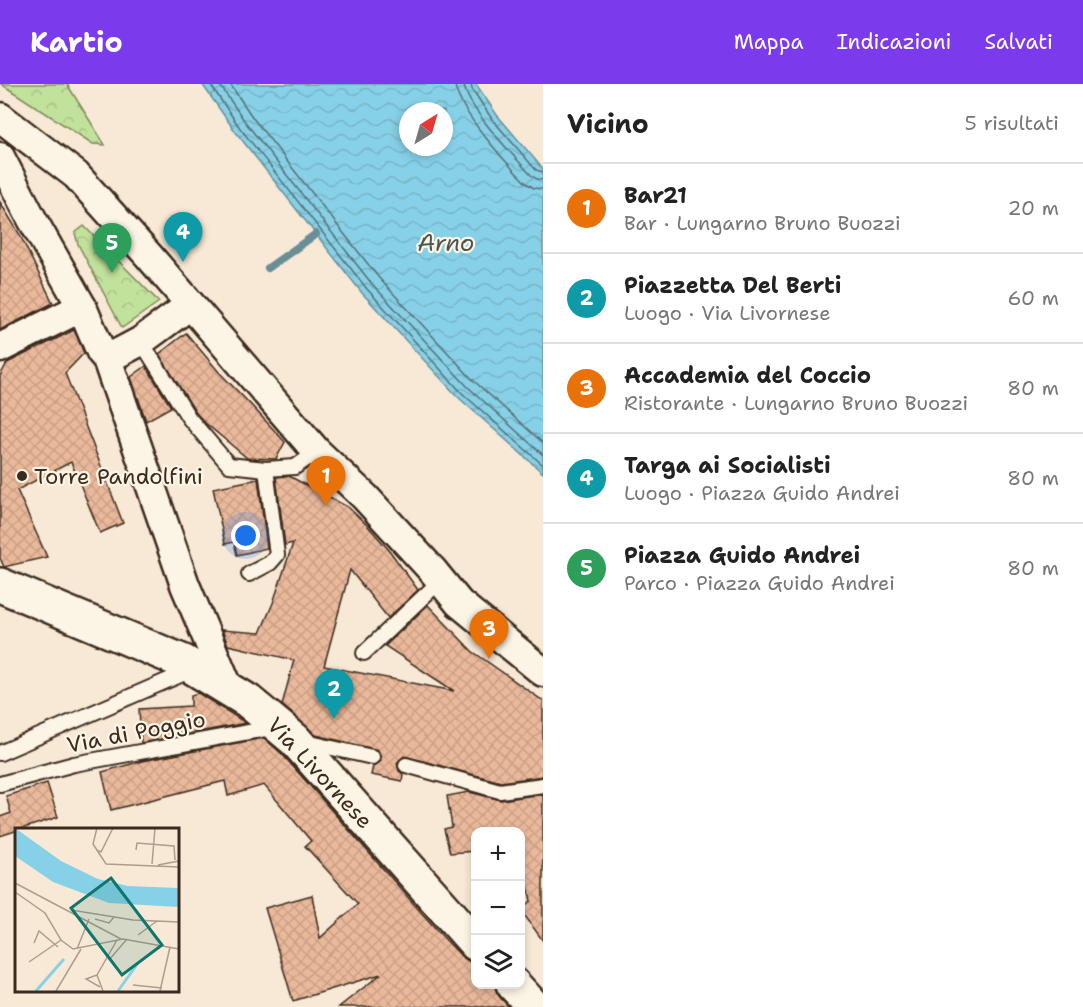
<!DOCTYPE html>
<html lang="it">
<meta charset="utf-8">
<style>
:root{--surface:#fff;--page:#f6f6f6;--text:#222;--muted:#767676;--line:#e0e0e0;--accent:#7c3aed}
body{margin:0;font-family:"Shantell Sans",sans-serif;background:var(--page);color:var(--text)}
.controls{position:absolute;right:18px;bottom:18px;display:grid;overflow:hidden;border-radius:12px;box-shadow:0 3px 9px #0003}
.controls button{width:54px;height:54px;display:grid;place-items:center;padding:0;border:0;border-bottom:2px solid var(--line);background:var(--surface);color:var(--text);font:30px sans-serif}
.compass{position:absolute;left:399px;top:18px;width:54px;height:54px;border-radius:50%;background:var(--surface);box-shadow:0 3px 9px #0003;rotate:37deg}
.you{position:absolute;left:246px;top:452px;width:21px;height:21px;margin:-15px;border:4px solid #fff;border-radius:50%;background:#1a73e8;box-shadow:0 0 0 9px #1a73e833}
.badge{display:grid;place-items:center;width:39px;height:39px;border-radius:50%;background:var(--accent);color:#fff;font-size:20px;font-weight:700}
.pin{position:absolute;translate:-50% -50px;filter:drop-shadow(0 2px 3px #0008)}
.pin::after{content:'';position:absolute;top:32px;width:21px;height:18px;background:inherit;clip-path:polygon(0 0,100% 0,50% 100%)}
.list{margin:0;padding:0;list-style:none}
h2{display:flex;justify-content:space-between;align-items:center;height:78px;margin:0;padding:0 24px;font-size:26px}
h2 small{font-size:20px;font-weight:400;color:var(--muted)}
.list li{display:grid;grid-template-columns:39px 1fr auto;gap:18px;align-items:center;box-sizing:border-box;height:90px;padding:0 24px;border-top:2px solid var(--line)}
.list b{display:block;font-size:22px;white-space:nowrap}
.list p{margin:0;font-size:20px;white-space:nowrap;color:var(--muted)}
.list em{font-size:20px;font-style:normal;color:var(--muted)}
.icon{flex:none;width:33px;height:33px;fill:none;stroke:currentColor;stroke-width:2;stroke-linecap:round;stroke-linejoin:round}
.map{position:relative;flex:none;width:543px;height:923px;overflow:hidden}
header{display:flex;align-items:center;gap:36px;box-sizing:border-box;height:84px;padding:0 30px;background:var(--accent);color:#fff}
header strong{font-size:28px}
nav{display:flex;gap:33px;margin-inline-start:auto;font-size:21px}
main{display:flex}
aside{flex:1;background:var(--surface)}
.map>svg:first-child{display:block}
</style>
<header>
<strong>Kartio</strong>
<nav><a>Mappa</a><a>Indicazioni</a><a>Salvati</a></nav>
</header>
<main>
<div class="map">
<svg width="543" height="923" viewBox="0 0 543 923">
<defs>
<pattern id="park-crowns" width="20" height="18" patternUnits="userSpaceOnUse" patternTransform="scale(1.5)"><rect width="20" height="18" fill="#c1e29b"/><path d="M2 6a3 3 0 1 1 6 0M12 15a3 3 0 1 1 6 0" fill="none" stroke="#a7c285"/></pattern>
<pattern id="water-waves" width="16" height="10" patternUnits="userSpaceOnUse" patternTransform="scale(1.5)"><rect width="16" height="10" fill="#87d1e8"/><path d="M0 5q4-4 8 0t8 0" fill="none" stroke="#75b4c7"/></pattern>
<pattern id="building-cross-hatch" width="8" height="8" patternUnits="userSpaceOnUse" patternTransform="scale(1.5)"><rect width="8" height="8" fill="#eab99b"/><path d="M0 0l8 8M0 8l8-8" fill="none" stroke="#ca9f85"/></pattern>
</defs>
<rect width="100%" height="100%" fill="#f8e9d6"/>
<filter id="ink" filterUnits="userSpaceOnUse"><feTurbulence type="fractalNoise" baseFrequency=".0167" numOctaves="2"/><feDisplacementMap in="SourceGraphic" scale="12" xChannelSelector="R" yChannelSelector="G"/><feConvolveMatrix kernelMatrix="1 2 1 2 8 2 1 2 1" color-interpolation-filters="sRGB"/></filter>
<g filter="url(#ink)">
<g fill="url(#park-crowns)" stroke="#7e865c" stroke-width="1.5">
<polygon points="1,0 67,0 105,61 93,60"/>
<polygon points="84,142 159,218 122,244 78,160 75,149"/>
</g>
<path fill="url(#water-waves)" stroke="#698e97" stroke-width="1.5" fill-rule="evenodd" d="M202,0H476L497,31L543,85V389L458,313L362,209L235,47ZM408,27H444V63H408Z"/>
<g fill="none" stroke-linecap="round" stroke-linejoin="round">
<g stroke="#596d6f" stroke-width="1.5">
<polyline points="210,0 240,44 367,205 462,309 543,381"/>
<polyline points="219,0 246,39 372,200 468,303 543,371"/>
<polyline points="230,0 253,34 379,194 474,297 543,359"/>
<path d="M455,0C456,24 508,81 526,99L534,104L543,105"/>
<path d="M464,0C465,22 515,73 531,91L537,95L543,96"/>
<polyline points="471,0 472,5 492,35 536,86 543,88"/>
</g>
<polyline stroke="#698e97" stroke-width="8" points="268,184 316,150"/>
</g>
<g fill="url(#building-cross-hatch)" stroke="#3b2a1e" stroke-width="1.5">
<polygon points="0,118 19,149 53,219 0,246"/>
<polygon points="74,246 84,269 65,289 123,439 100,449 71,378 17,406 47,473 4,483 0,474 0,292 7,279"/>
<polygon points="186,249 219,288 252,322 285,358 276,375 247,374 204,338 196,329 159,270"/>
<polygon points="146,282 171,323 146,337 131,293"/>
<polygon points="289,392 348,423 367,441 389,466 418,506 388,534 350,486 324,582 454,607 385,562 428,521 472,567 543,617 543,692 501,698 404,672 397,679 399,687 403,690 402,697 371,691 373,682 378,679 381,676 378,666 316,651 282,621 294,576 228,561 222,546 260,549 273,519 293,459 285,461 276,393"/>
<polygon points="258,395 267,464 237,471 234,458 225,460 213,404"/>
<polygon points="198,609 246,639 141,659 139,625 191,622 191,611"/>
<polygon points="264,654 282,670 443,853 462,873 470,878 476,878 476,900 495,900 499,912 509,923 339,923 381,890 293,917 265,824 312,811 320,854 358,820 305,762 311,757 264,701 228,712 225,697 111,726 102,688 142,677"/>
<polygon points="47,699 58,733 0,752 0,733 11,729 6,712"/>
<polygon points="469,708 501,716 543,710 543,857 520,825 531,817 520,764 520,747 476,747 476,767 450,769 444,745 452,743 447,712"/>
</g>
<g fill="none" stroke-linecap="round" stroke-linejoin="round">
<g stroke="#3b2a1e" stroke-width="18">
<g id="service">
<polyline points="141,257 189,334 229,381 266,385 295,383 317,368"/>
<polyline points="249,490 270,479 277,471 266,385"/>
<polyline points="364,569 441,496"/>
<polyline points="306,658 372,673"/>
<polyline points="0,669 194,585"/>
<polyline points="406,681 500,707 543,701"/>
<polyline points="0,700 74,680 276,643"/>
</g>
</g>
<g stroke="#3b2a1e" stroke-width="33">
<g id="minor">
<polyline points="0,33 76,91 149,172 317,368 365,413 433,487 459,519 543,588"/>
<polyline points="0,73 32,135 82,223 101,268 107,275 185,501 228,603"/>
<polyline points="0,264 82,223"/>
<polyline points="107,275 141,257 190,221"/>
</g>
</g>
<g stroke="#3b2a1e" stroke-width="38">
<g id="primary">
<polyline points="0,501 184,578 248,617 295,656 476,860"/>
<polyline points="513,900 534,923"/>
</g>
</g>
<use href="#service" stroke="#fcf5e5" stroke-width="14"/>
<use href="#minor" stroke="#fcf5e5" stroke-width="28"/>
<use href="#primary" stroke="#fcf5e5" stroke-width="33"/>
</g>
</g>
<circle fill="#3b2a1e" stroke="#fcf5e5" stroke-width="2" cx="22" cy="392" r="6"/>
<g text-anchor="middle" dominant-baseline="central" stroke-width="4.5" stroke-linejoin="round" paint-order="stroke">
<g font-size="22" fill="#3b2a1e" stroke="#fcf5e5" text-anchor="start">
<text x="34" y="392">Torre Pandolfini</text>
</g>
<g font-size="22" fill="#3b2a1e" stroke="#fcf5e5">
<text transform="translate(136 648) rotate(-11)">Via di Poggio</text>
<text transform="translate(320 689) rotate(47)">Via Livornese</text>
</g>
<g font-size="24" font-style="italic" fill="#4e5450" stroke="#fcf5e5">
<text x="446" y="159">Arno</text>
</g>
</g>
<g transform="translate(15 744)">
<rect width="164" height="164" fill="#f8e9d6"/>
<path d="M0,0L46,33L83,51L113,58L163,60V79L94,75L38,54L0,28Z" fill="#87d1e8"/>
<path fill="none" stroke="#87d1e8" stroke-width="3" d="M21,163L49,131M103,163L123,135"/>
<path fill="none" stroke="#ac9d8c" stroke-width="1.5" d="M82,0L78,16L91,36L164,39M82,22L86,24L98,0M121,22L122,15L159,18L160,32M137,36L140,0M143,37L164,33M0,55L106,111M0,64L30,85L46,112L58,121L108,111L164,121M56,82L118,92L164,94M80,91L94,95L99,89M123,107L142,93M19,115L24,103L43,119M62,121L74,91M94,132L112,111M14,134L46,112M82,147L71,151L85,159M118,157L147,160M41,163L66,121M88,163L82,147L102,112M145,163L155,119"/>
<path fill="#0f766e" fill-opacity="0.15" stroke="#0f766e" stroke-width="3" d="M96,50L147,117L107,147L56,80Z"/>
<rect width="164" height="164" fill="none" stroke="#3b2a1e" stroke-width="3"/>
</g>
</svg>
<div class="controls">
<button>+</button>
<button>−</button>
<button><svg class="icon" aria-label="layers" viewBox="0 0 24 24"><path d="M12 4l9 5-9 5-9-5zM3 14l9 5 9-5"/></svg></button>
</div>
<svg class="compass" viewBox="-18 -18 36 36"><path d="M0-13l5 13h-10z" fill="#e53935"/><path d="M0 13l5-13h-10z" fill="#767676"/></svg>
<div class="you"></div>
<div class="pin badge" style="left:326px;top:422px;background:#e8710a">1</div>
<div class="pin badge" style="left:334px;top:635px;background:#0f9aa8">2</div>
<div class="pin badge" style="left:489px;top:575px;background:#e8710a">3</div>
<div class="pin badge" style="left:183px;top:178px;background:#0f9aa8">4</div>
<div class="pin badge" style="left:112px;top:189px;background:#2e9e5b">5</div>
</div>
<aside>
<h2>Vicino<small>5 risultati</small></h2>
<ul class="list">
<li><span class="badge" style="background:#e8710a">1</span><div><b>Bar21</b><p>Bar · Lungarno Bruno Buozzi</p></div><em>20 m</em></li>
<li><span class="badge" style="background:#0f9aa8">2</span><div><b>Piazzetta Del Berti</b><p>Luogo · Via Livornese</p></div><em>60 m</em></li>
<li><span class="badge" style="background:#e8710a">3</span><div><b>Accademia del Coccio</b><p>Ristorante · Lungarno Bruno Buozzi</p></div><em>80 m</em></li>
<li><span class="badge" style="background:#0f9aa8">4</span><div><b>Targa ai Socialisti</b><p>Luogo · Piazza Guido Andrei</p></div><em>80 m</em></li>
<li><span class="badge" style="background:#2e9e5b">5</span><div><b>Piazza Guido Andrei</b><p>Parco · Piazza Guido Andrei</p></div><em>80 m</em></li>
</ul>
</aside>
</main>
